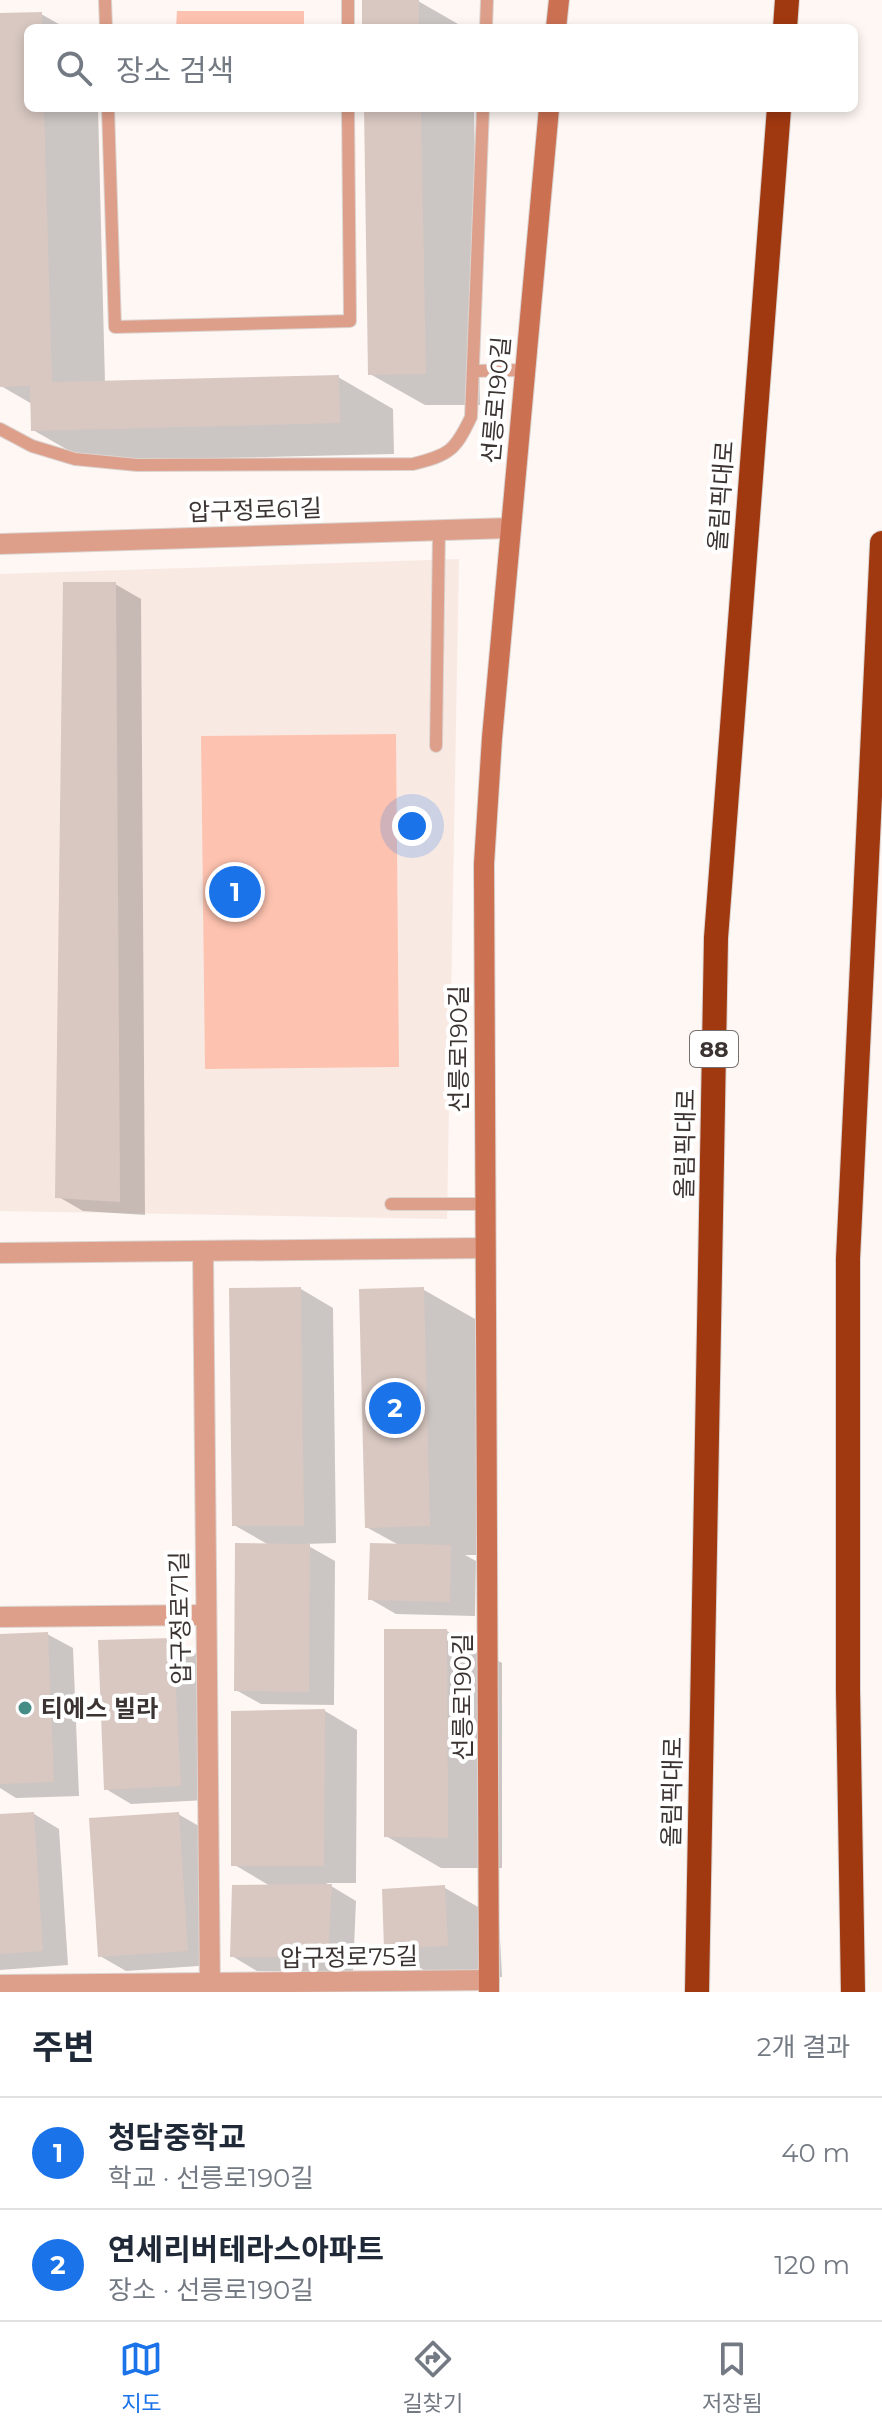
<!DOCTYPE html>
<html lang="ko">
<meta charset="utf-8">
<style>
:root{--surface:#fff;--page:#f2f2f3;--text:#1f2937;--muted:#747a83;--line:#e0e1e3;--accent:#1a73e8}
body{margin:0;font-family:Montserrat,"Noto Sans KR",sans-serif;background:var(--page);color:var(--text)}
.you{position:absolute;left:412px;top:826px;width:28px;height:28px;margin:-20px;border:6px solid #fff;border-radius:50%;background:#1a73e8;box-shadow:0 0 0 12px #1a73e833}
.badge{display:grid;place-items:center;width:52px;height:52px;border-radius:50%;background:var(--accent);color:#fff;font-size:26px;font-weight:700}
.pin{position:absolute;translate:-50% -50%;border:4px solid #fff;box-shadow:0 2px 8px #0006}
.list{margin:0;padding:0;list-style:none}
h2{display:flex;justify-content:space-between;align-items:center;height:104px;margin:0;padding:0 32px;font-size:34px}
h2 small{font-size:26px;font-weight:400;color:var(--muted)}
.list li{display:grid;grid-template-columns:52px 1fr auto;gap:24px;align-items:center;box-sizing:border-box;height:112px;padding:0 32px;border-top:2px solid var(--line)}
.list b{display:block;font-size:30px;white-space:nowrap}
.list p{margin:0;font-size:26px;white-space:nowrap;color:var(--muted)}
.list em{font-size:26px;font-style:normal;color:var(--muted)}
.icon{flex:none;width:44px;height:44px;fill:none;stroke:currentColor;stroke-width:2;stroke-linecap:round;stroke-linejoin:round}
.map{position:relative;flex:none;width:882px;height:1992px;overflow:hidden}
.search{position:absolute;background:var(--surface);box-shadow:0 4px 12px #0003;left:24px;right:24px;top:24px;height:88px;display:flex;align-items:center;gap:20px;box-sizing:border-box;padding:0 28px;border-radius:12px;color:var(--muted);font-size:30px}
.sheet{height:328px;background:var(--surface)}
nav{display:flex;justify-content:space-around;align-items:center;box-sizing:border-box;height:112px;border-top:2px solid var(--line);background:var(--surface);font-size:22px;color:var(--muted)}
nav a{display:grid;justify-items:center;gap:4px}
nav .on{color:var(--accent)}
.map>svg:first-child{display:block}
</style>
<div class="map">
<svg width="882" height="1992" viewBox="0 0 882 1992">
<rect width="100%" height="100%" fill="#fef7f4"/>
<polygon fill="#f9e9e3" points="459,559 447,1219 0,1211 0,574"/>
<g fill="#fec3b0">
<polygon points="177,11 304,11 304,28 176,28"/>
<polygon points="176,108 305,108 305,111 176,109"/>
<polygon points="396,734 399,1067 205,1069 201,736"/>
</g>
<g fill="#0003">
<polygon points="418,1 465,28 364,28"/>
<polygon points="41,14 66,28 28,28 28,108 98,108 105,383 338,377 393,409 394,454 87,461 33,430 32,404 1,386 0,15"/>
<polygon points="366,108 474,108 480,405 425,405 370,374"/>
<polygon points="115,584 141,599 145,1215 83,1211 57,1196"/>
<polygon points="301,1289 333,1308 336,1543 305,1544 335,1561 334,1705 261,1704 236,1690 269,1545 234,1525"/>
<polygon points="424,1290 475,1319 480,1555 465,1555 476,1561 475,1616 396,1614 370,1599 399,1545 366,1527"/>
<polygon points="447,1631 502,1663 502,1868 441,1868 386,1836"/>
<polygon points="47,1634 73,1648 79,1796 16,1798 0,1788 0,1636"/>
<polygon points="173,1640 198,1655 206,1800 131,1804 106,1789"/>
<polygon points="325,1711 357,1730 356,1883 326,1883 356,1901 353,1971 257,1971 232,1956 272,1887 233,1864"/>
<polygon points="34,1814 59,1829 68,1965 0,1970 0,1816"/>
<polygon points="178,1814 204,1829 213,1965 126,1971 100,1956"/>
<polygon points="445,1888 499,1919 502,1977 441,1980 386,1948"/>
</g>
<g fill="#d9c8c2">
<rect x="362" y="0" width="57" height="28"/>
<polygon points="42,12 42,28 28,28 28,108 44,108 52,382 339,375 340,423 31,431 30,386 0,387 0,13"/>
<polygon points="364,108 421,108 426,374 368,375"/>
<polygon points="63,582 116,582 120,1202 55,1198"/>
<polygon points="301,1287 304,1526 232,1526 229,1288"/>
<polygon points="424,1287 430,1526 365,1528 359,1289"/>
<polygon points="235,1543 310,1544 309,1692 234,1691"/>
<polygon points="370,1543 451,1545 450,1602 368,1600"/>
<polygon points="384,1629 447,1629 448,1838 384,1837"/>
<polygon points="48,1632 54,1782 0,1784 0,1634"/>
<polygon points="173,1638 181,1786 104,1790 98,1640"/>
<polygon points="325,1709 324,1866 231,1866 231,1711"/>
<polygon points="34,1812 43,1951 0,1954 0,1814"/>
<polygon points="179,1812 188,1951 98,1957 89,1818"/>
<polygon points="332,1884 328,1957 230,1957 232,1885"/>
<polygon points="445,1885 448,1946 384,1949 382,1889"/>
</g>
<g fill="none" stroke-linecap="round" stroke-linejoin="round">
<g stroke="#dbd4d1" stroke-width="14">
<g id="lane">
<polyline points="105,0 106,28"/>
<polyline points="348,0 348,28"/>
<polyline points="486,28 487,0"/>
<polyline points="108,108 115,327 350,321 348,108"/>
<polyline points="473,371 525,370"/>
<path d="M0,429L32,446L75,459L137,465L413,464C449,455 455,451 471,417L483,108"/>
<polyline points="436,746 439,530"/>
<polyline points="391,1204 484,1204"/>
</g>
</g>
<g stroke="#dbd4d1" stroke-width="22">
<g id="street">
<polyline points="0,544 511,528"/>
<polyline points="203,1252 210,1992"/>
<polyline points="0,1253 485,1248"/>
<polyline points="0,1617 206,1615"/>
<polyline points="0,1985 489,1980"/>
</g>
</g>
<g stroke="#dbd4d1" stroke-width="22">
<g id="secondary">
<polyline points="556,28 559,0"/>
<polyline points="489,1992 484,864 492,738 549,108"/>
</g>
</g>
<g stroke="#dbd4d1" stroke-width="26">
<g id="highway">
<polyline points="785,28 787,0"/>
<polyline points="697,1992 716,938 779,108"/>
<polyline points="853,1992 848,1690 848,1259 882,543"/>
</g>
</g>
<use href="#lane" stroke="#de9f8a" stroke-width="12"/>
<use href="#street" stroke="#de9f8a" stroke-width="20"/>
<use href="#secondary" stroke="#cc7052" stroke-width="20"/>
<use href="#highway" stroke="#a03810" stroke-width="24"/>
</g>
<circle fill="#458c86" stroke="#fff" stroke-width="3" cx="25" cy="1708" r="8"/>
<g text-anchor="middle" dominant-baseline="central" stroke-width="8" stroke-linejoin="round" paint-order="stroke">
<rect fill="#fff" stroke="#767170" stroke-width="2" x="690" y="1031" width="48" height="36" rx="6"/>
<g font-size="22" font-weight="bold" fill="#3b3432">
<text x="714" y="1049">88</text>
</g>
<g font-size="24" fill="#3b3432" stroke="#fff">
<text transform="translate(496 400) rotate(-85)">선릉로190길</text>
<text transform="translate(721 496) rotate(-86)">올림픽대로</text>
<text transform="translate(255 510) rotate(-2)">압구정로61길</text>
<text transform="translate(458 1049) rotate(-90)">선릉로190길</text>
<text transform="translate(685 1144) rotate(-89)">올림픽대로</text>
<text transform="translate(180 1618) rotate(-91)">압구정로71길</text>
<text transform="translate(462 1697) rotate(-90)">선릉로190길</text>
<text transform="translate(672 1792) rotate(-89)">올림픽대로</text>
<text transform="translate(349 1957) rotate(-1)">압구정로75길</text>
</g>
<g font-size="24" font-weight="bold" fill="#3b3432" stroke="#fff" text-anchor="start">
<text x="41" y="1708">티에스 빌라</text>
</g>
</g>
</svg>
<div class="you"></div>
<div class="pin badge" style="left:235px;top:892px">1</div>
<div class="pin badge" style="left:395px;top:1408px">2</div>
<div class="search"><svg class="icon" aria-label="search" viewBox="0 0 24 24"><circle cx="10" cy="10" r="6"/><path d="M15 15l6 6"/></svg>장소 검색</div>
</div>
<section class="sheet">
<h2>주변<small>2개 결과</small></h2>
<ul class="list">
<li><span class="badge">1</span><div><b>청담중학교</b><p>학교 · 선릉로190길</p></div><em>40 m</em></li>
<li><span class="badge">2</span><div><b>연세리버테라스아파트</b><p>장소 · 선릉로190길</p></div><em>120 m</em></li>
</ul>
</section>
<nav>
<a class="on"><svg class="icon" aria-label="map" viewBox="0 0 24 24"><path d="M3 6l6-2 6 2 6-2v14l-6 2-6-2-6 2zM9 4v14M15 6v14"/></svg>지도</a>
<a><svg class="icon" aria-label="directions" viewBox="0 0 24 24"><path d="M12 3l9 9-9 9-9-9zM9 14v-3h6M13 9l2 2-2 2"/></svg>길찾기</a>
<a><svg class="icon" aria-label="saved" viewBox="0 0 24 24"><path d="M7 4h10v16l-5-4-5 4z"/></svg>저장됨</a>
</nav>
